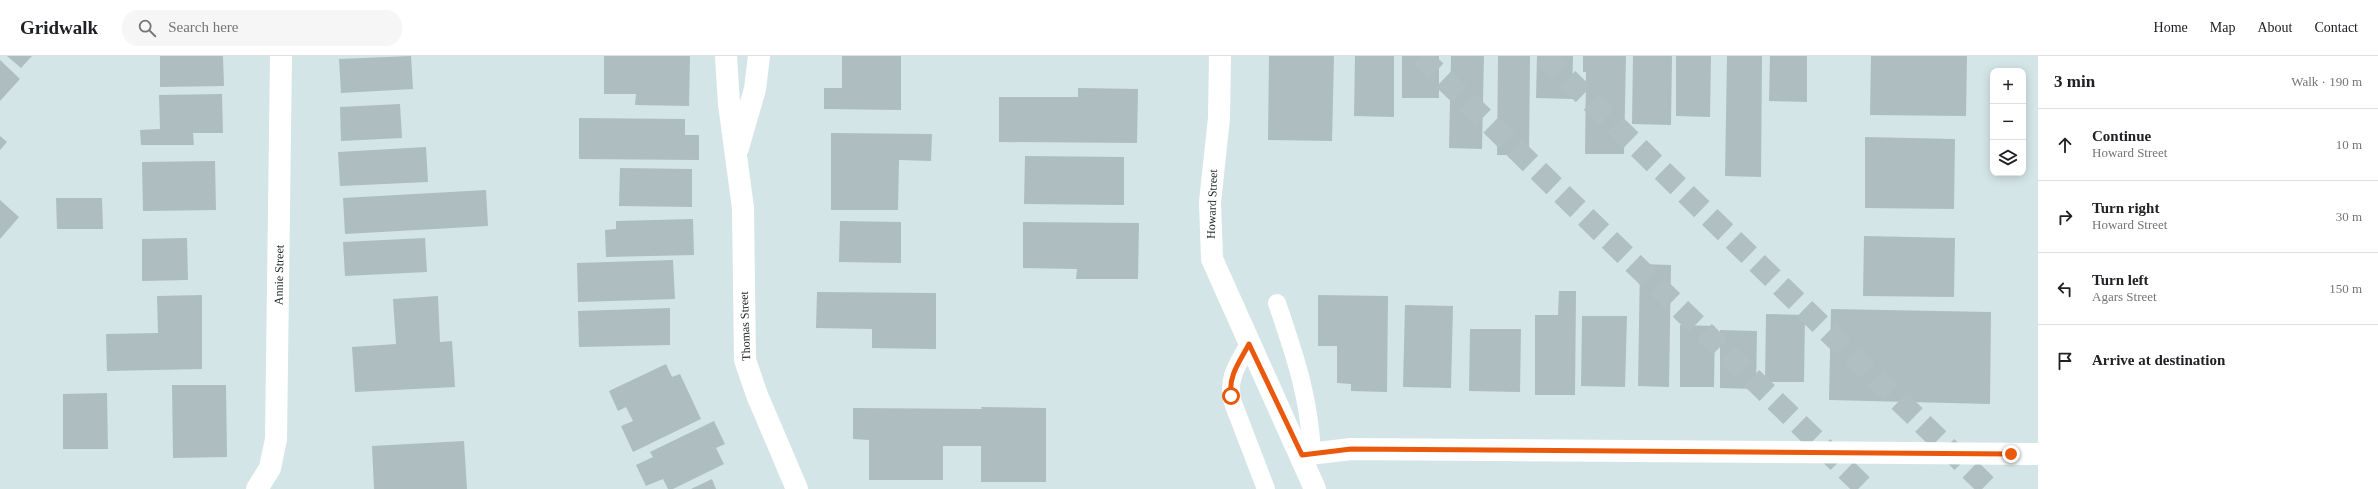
<!DOCTYPE html>
<meta charset="utf-8">
<style>
:root{--surface:#fff;--page:#f6f6f6;--text:#202124;--muted:#757577;--line:#e0e0e0}
body{margin:0;font-family:"Times New Roman",serif;background:var(--page);color:var(--text)}
.controls{position:absolute;right:12px;top:12px;display:grid;overflow:hidden;border-radius:8px;box-shadow:0 2px 10px #0003}
.controls button{width:36px;height:36px;display:grid;place-items:center;padding:0;border:0;border-bottom:1px solid var(--line);background:var(--surface);color:var(--text);font:20px sans-serif}
.stop{position:absolute;width:12px;height:12px;margin:-9px;border:3px solid #ea580c;border-radius:50%;background:#fff}
.stop.end{background:#ea580c;border-color:#fff;box-shadow:0 1px 4px #0008}
.list{margin:0;padding:0;list-style:none}
h2{display:flex;justify-content:space-between;align-items:center;height:52px;margin:0;padding:0 16px;font-size:17px}
h2 small{font-size:13px;font-weight:400;color:var(--muted)}
.list li{display:grid;grid-template-columns:26px 1fr auto;gap:12px;align-items:center;box-sizing:border-box;height:72px;padding:0 16px;border-top:1px solid var(--line)}
.list b{display:block;font-size:15px;white-space:nowrap}
.list p{margin:0;font-size:13px;white-space:nowrap;color:var(--muted)}
.list em{font-size:13px;font-style:normal;color:var(--muted)}
.icon{flex:none;width:22px;height:22px;fill:none;stroke:currentColor;stroke-width:2;stroke-linecap:round;stroke-linejoin:round}
.map{position:relative;flex:none;width:2038px;height:433px;overflow:hidden}
header{display:flex;align-items:center;gap:24px;box-sizing:border-box;height:56px;padding:0 20px;background:var(--surface);border-bottom:1px solid var(--line)}
header strong{font-size:19px}
nav{display:flex;gap:22px;margin-inline-start:auto;font-size:14px}
.search{width:280px;height:36px;background:var(--page);display:flex;align-items:center;gap:10px;box-sizing:border-box;padding:0 14px;border-radius:16px;color:var(--muted);font-size:15px}
main{display:flex}
aside{flex:1;background:var(--surface)}
.map>svg:first-child{display:block}
</style>
<header>
<strong>Gridwalk</strong>
<div class="search"><svg class="icon" aria-label="search" viewBox="0 0 24 24"><circle cx="10" cy="10" r="6"/><path d="M15 15l6 6"/></svg>Search here</div>
<nav><a>Home</a><a>Map</a><a>About</a><a>Contact</a></nav>
</header>
<main>
<div class="map">
<svg width="2038" height="433" viewBox="0 0 2038 433">
<rect width="100%" height="100%" fill="#d4e5e8"/>
<g fill="#adbdc0">
<polygon points="7,0 32,0 21,12"/>
<polygon points="160,0 223,0 224,30 160,31"/>
<polygon points="411,0 413,33 341,37 339,3"/>
<polygon points="604,0 690,0 689,50 635,49 636,38 604,38"/>
<polygon points="842,0 901,0 901,54 824,53 824,32 842,32"/>
<polygon points="1269,0 1334,0 1332,85 1268,84"/>
<polygon points="1355,0 1394,0 1394,61 1354,60"/>
<rect x="1402" y="0" width="37" height="42"/>
<polygon points="1451,0 1484,0 1482,93 1449,92"/>
<polygon points="1498,0 1530,0 1529,99 1497,99"/>
<polygon points="1537,0 1573,0 1572,43 1536,42"/>
<polygon points="1583,0 1626,0 1624,98 1585,98 1586,16 1583,16"/>
<polygon points="1633,0 1672,0 1671,69 1632,68"/>
<polygon points="1676,0 1711,0 1710,61 1676,60"/>
<polygon points="1727,0 1762,0 1761,121 1725,120"/>
<polygon points="1770,0 1807,0 1807,46 1769,45"/>
<polygon points="1871,0 1967,0 1966,60 1870,59"/>
<polygon points="0,4 20,23 0,45"/>
<polygon points="1078,32 1138,33 1137,87 999,86 999,41 1078,41"/>
<polygon points="222,38 223,77 193,77 194,89 141,89 140,74 160,73 159,39"/>
<polygon points="400,48 402,82 341,85 340,51"/>
<polygon points="579,62 685,63 685,79 699,79 699,104 579,103"/>
<polygon points="831,77 932,78 931,105 899,104 898,154 831,154"/>
<polygon points="0,80 7,86 0,94"/>
<polygon points="1865,81 1955,83 1954,153 1865,152"/>
<polygon points="426,91 428,126 340,130 338,96"/>
<polygon points="1025,100 1124,101 1124,149 1024,148"/>
<polygon points="215,105 216,154 143,155 142,106"/>
<polygon points="620,112 692,113 692,151 619,150"/>
<polygon points="486,134 488,170 345,178 343,142"/>
<polygon points="56,142 102,142 103,173 57,173"/>
<polygon points="0,144 19,161 0,183"/>
<polygon points="693,163 694,199 606,201 605,174 616,173 616,165"/>
<polygon points="840,165 901,166 901,207 839,206"/>
<polygon points="1023,166 1139,167 1138,223 1076,223 1077,213 1023,212"/>
<polygon points="1864,180 1955,182 1954,241 1863,240"/>
<polygon points="187,182 188,224 142,225 142,183"/>
<polygon points="425,182 427,216 345,220 343,186"/>
<polygon points="673,204 675,243 578,246 577,207"/>
<polygon points="1640,208 1671,209 1669,331 1638,330"/>
<polygon points="1559,235 1576,235 1575,339 1535,339 1535,259 1558,259"/>
<polygon points="817,236 936,237 936,293 872,292 872,273 816,272"/>
<polygon points="202,239 202,313 107,315 106,278 158,277 157,240"/>
<polygon points="1318,239 1388,240 1387,336 1351,335 1351,328 1337,327 1337,290 1318,290"/>
<polygon points="438,240 440,286 452,285 455,331 355,336 352,291 396,288 393,243"/>
<polygon points="1405,249 1453,250 1451,332 1403,331"/>
<polygon points="670,252 670,289 579,291 578,255"/>
<polygon points="1831,253 1991,256 1990,348 1829,344"/>
<polygon points="1766,258 1805,259 1804,326 1765,326"/>
<polygon points="1582,260 1627,260 1625,331 1581,330"/>
<polygon points="1680,269 1715,270 1714,331 1680,331"/>
<polygon points="1470,273 1521,273 1520,336 1469,335"/>
<polygon points="1720,274 1757,275 1756,333 1720,332"/>
<polygon points="666,308 672,321 680,318 701,363 633,396 621,370 633,365 626,351 618,355 609,335"/>
<polygon points="172,329 226,329 227,401 173,402"/>
<polygon points="107,337 108,393 63,393 63,338"/>
<polygon points="981,351 1046,352 1046,426 981,426 981,390 943,390 943,424 869,424 869,384 853,383 853,352 982,353"/>
<polygon points="714,365 725,388 716,392 724,408 673,433 668,433 663,423 646,430 636,409 653,401 650,396"/>
<polygon points="464,385 467,433 374,433 372,390"/>
<polygon points="712,423 716,433 691,433"/>
</g>
<g fill="none" stroke-linecap="round" stroke-linejoin="round">
<g stroke="#b0bfc2" stroke-width="22" stroke-dasharray="22 11" stroke-linecap="butt">
<polyline points="1420,0 1866,433"/>
<polyline points="1544,0 1990,433"/>
</g>
<g stroke="#fff" stroke-width="18">
<path d="M1277,247C1295,300 1309,340 1312,397"/>
<path d="M1249,288C1238,308 1226,323 1233,347L1266,433"/>
</g>
<g stroke="#fff" stroke-width="22">
<polyline points="726,0 729,48 743,152 745,304 757,339 797,433"/>
<polyline points="1220,0 1219,62 1210,146 1212,203 1315,433"/>
<polyline points="738,92 755,33 759,0"/>
<polyline points="1301,399 1351,393 2038,398"/>
<polyline points="257,433 270,412 276,383 281,0"/>
</g>
</g>
<g fill="none" stroke-linecap="round" stroke-linejoin="round">
<path stroke="#ea580c" stroke-width="5" d="M1231,340C1228,320 1240,305 1249,288L1302,399L1351,393L2011,398"/>
</g>
<g text-anchor="middle" dominant-baseline="central" stroke-width="3" stroke-linejoin="round" paint-order="stroke">
<g font-size="12" fill="#222829" stroke="#fff">
<text transform="translate(1212 148) rotate(-88)">Howard Street</text>
<text transform="translate(279 219) rotate(-89)">Annie Street</text>
<text transform="translate(745 270) rotate(-92)">Thomas Street</text>
</g>
</g>
</svg>
<div class="controls">
<button>+</button>
<button>−</button>
<button><svg class="icon" aria-label="layers" viewBox="0 0 24 24"><path d="M12 4l9 5-9 5-9-5zM3 14l9 5 9-5"/></svg></button>
</div>
<div class="stop" style="left:1231px;top:340px"></div>
<div class="stop end" style="left:2011px;top:398px"></div>
</div>
<aside>
<h2>3 min<small>Walk · 190 m</small></h2>
<ul class="list">
<li><svg class="icon" aria-label="ahead" viewBox="0 0 24 24"><path d="M12 20V5M6 11l6-6 6 6"/></svg><div><b>Continue</b><p>Howard Street</p></div><em>10 m</em></li>
<li><svg class="icon" aria-label="right" viewBox="0 0 24 24"><path d="M7 20v-9h11M14 6l5 5-5 5"/></svg><div><b>Turn right</b><p>Howard Street</p></div><em>30 m</em></li>
<li><svg class="icon" aria-label="left" viewBox="0 0 24 24"><path d="M17 20v-9H6M10 6l-5 5 5 5"/></svg><div><b>Turn left</b><p>Agars Street</p></div><em>150 m</em></li>
<li><svg class="icon" aria-label="arrive" viewBox="0 0 24 24"><path d="M6 21V4h12l-3 4 3 4H6"/></svg><div><b>Arrive at destination</b></div></li>
</ul>
</aside>
</main>
